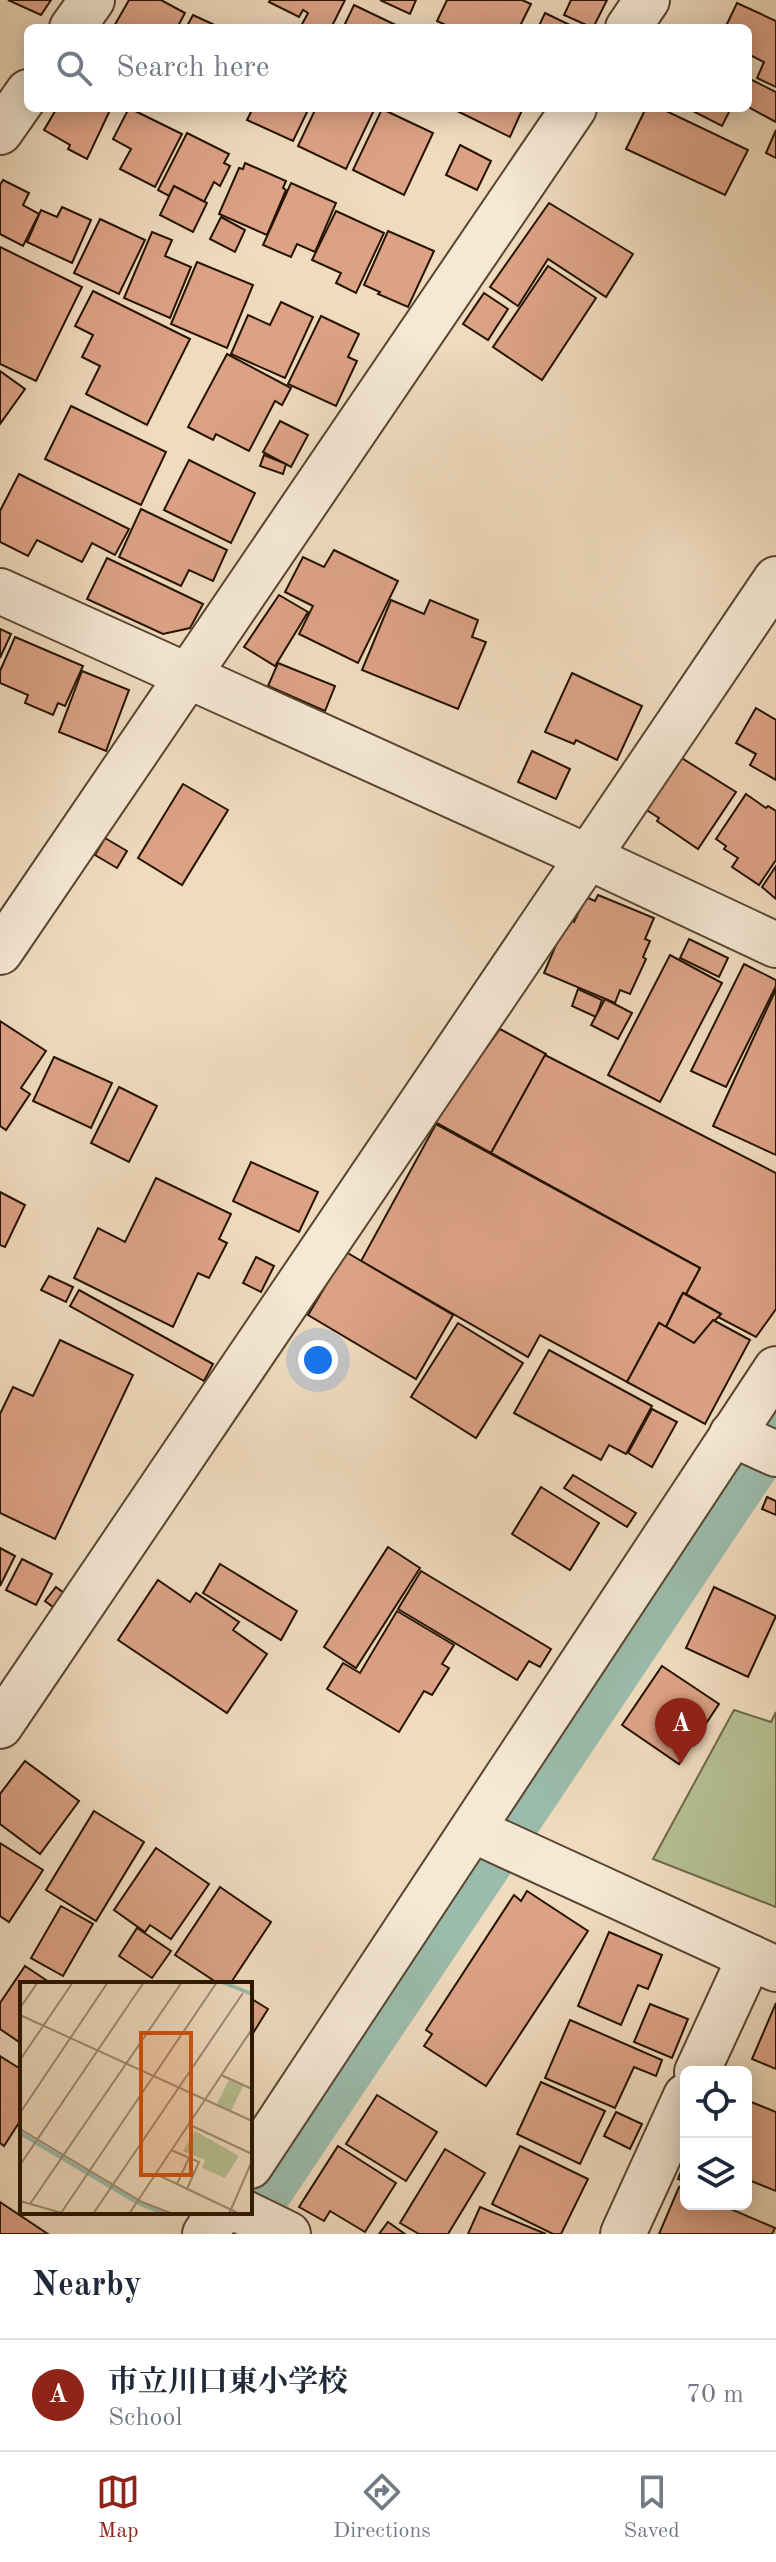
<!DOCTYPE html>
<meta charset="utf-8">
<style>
:root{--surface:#fff;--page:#f2f2f3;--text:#1f2937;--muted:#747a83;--line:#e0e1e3;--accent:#8f2418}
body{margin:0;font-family:"Old Standard TT","Noto Serif JP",serif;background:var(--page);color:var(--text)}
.controls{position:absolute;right:24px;bottom:24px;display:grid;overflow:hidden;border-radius:12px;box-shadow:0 4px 20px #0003}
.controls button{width:72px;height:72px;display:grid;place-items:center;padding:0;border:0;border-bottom:2px solid var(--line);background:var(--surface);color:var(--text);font:40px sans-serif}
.you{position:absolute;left:318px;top:1360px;width:28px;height:28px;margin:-20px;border:6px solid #fff;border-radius:50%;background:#1a73e8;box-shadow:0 0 0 12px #1a73e833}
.badge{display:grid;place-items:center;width:52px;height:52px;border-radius:50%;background:var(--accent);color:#fff;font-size:26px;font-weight:700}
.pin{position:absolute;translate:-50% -66px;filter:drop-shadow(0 2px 4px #0008)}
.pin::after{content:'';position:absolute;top:42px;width:28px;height:24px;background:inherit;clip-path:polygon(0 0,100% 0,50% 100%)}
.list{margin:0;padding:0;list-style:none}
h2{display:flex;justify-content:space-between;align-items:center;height:104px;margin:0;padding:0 32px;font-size:34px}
h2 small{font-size:26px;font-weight:400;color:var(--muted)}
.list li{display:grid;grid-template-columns:52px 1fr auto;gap:24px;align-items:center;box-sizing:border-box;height:112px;padding:0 32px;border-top:2px solid var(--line)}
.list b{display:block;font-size:30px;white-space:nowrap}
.list p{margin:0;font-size:26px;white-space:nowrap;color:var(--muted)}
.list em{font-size:26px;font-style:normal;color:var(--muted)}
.icon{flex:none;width:44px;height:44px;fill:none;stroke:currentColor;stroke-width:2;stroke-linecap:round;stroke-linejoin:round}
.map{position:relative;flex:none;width:776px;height:2234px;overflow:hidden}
.search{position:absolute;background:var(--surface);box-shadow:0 4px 20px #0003;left:24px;right:24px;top:24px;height:88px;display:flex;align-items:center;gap:20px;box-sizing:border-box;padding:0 28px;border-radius:12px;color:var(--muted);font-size:30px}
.sheet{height:216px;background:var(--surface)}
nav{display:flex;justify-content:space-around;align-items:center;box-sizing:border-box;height:112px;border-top:2px solid var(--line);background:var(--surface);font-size:22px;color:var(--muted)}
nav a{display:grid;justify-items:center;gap:4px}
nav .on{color:var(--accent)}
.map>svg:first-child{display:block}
</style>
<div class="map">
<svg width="776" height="2234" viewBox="0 0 776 2234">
<rect width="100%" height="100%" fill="#f0dbbe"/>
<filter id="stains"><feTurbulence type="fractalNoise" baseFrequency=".0025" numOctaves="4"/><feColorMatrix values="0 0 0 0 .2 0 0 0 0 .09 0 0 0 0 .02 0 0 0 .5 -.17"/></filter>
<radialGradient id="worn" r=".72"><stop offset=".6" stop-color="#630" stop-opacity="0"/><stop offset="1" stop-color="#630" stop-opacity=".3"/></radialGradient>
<polygon fill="#b6c194" stroke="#6e6a4a" stroke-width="2" points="734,1710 771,1722 776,1712 776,1907 653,1859"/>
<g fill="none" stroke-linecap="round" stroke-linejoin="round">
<polyline stroke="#9bbcac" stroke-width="50" points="239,2234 776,1432"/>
</g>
<g fill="#dca286" stroke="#251300" stroke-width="2">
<polygon points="8,0 51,0 41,15"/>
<polygon points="129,0 161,0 185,13 177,28 113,28"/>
<polygon points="270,0 345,0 331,28 300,28 308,13 303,10 299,17 269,2"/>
<polygon points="380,0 416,0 410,14"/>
<polygon points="447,0 522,0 531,4 519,28 452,28 437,21"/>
<polygon points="571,0 607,0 593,28 564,15"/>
<polygon points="737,3 776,21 776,87 757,78 764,62 748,54 748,28 725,28"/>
<polygon points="354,5 402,28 343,28"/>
<polygon points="545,13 570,25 569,28 538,28"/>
<polygon points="193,15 221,28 186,28"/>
<polygon points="748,78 776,92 776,122 748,107"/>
<polygon points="57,108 111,108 87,159 68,149 70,145 44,130"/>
<polygon points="129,108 182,134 155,187 120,169 131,149 113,139"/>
<polygon points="253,108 309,108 293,141 247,120"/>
<polygon points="316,108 375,108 346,169 298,146"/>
<polygon points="451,108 523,108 510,137"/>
<polygon points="646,108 660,108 748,150 725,195 626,149"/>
<polygon points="687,108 731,108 722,126"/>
<polygon points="382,109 433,133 404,195 353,170"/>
<polygon points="776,130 776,158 766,153"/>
<polygon points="187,133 229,154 224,163 230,166 220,186 214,182 204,202 174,186 169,196 158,190"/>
<polygon points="460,145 491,161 477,190 446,175"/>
<polygon points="245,163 286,181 283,188 286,190 267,235 219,214 239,168 243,169"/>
<polygon points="3,180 29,193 23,205 39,214 23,246 0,234 0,185"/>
<polygon points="291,183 336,203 315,252 297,244 291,257 263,245"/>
<polygon points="174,186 207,203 193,232 160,215"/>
<polygon points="549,203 633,254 606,297 548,259 518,306 490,287"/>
<polygon points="62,207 91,220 72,263 27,242 41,210 57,217"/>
<polygon points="336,211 384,233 356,293 336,283 341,273 312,260"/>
<polygon points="221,217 245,230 235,252 210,239"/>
<polygon points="100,219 145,240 119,294 74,273"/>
<polygon points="388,231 434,251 408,307 378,294 380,292 364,285"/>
<polygon points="152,232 172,240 165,256 191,267 170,318 124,298"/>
<polygon points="0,247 82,287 36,381 0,364"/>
<polygon points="197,262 253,285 227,348 171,324"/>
<polygon points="548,266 596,298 542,380 493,347"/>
<polygon points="93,291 190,339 147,425 86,394 100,366 82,357 93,335 75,326"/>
<polygon points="484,293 508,309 488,340 463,324"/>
<polygon points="281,302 313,317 285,378 231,354 248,315 270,325"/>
<polygon points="321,316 359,334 348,357 357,361 336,406 288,384"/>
<polygon points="227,354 291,388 282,405 275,401 249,451 216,434 213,440 188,427"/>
<polygon points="0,371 25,389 0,424"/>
<polygon points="71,406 166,452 141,505 45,459"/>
<polygon points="280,421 308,435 291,467 263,452"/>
<polygon points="264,455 286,464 283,474 260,466"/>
<polygon points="189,460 255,493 231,543 164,510"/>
<polygon points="19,474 129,529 115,555 92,543 82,562 37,540 28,556 0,542 0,511"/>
<polygon points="141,509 227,550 213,581 189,570 181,586 119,557"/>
<polygon points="334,550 398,581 358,663 299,634 313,606 285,592 303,557 324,567"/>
<polygon points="107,558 203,604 190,628 163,634 87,599"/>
<polygon points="279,595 308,612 275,666 244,647"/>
<polygon points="391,600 424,614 430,600 478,620 472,637 486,642 458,709 362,670"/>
<polygon points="0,629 11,634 0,658"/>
<polygon points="15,637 83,666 65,706 58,703 53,715 25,703 28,695 0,683 0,671"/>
<polygon points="278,663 335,686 325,711 268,686"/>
<polygon points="82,671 129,690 106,751 59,732"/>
<polygon points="572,673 642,706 617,760 576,740 574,744 545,732"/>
<polygon points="756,708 776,720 776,780 750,765 756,754 736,743"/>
<polygon points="532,751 570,769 556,799 518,782"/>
<polygon points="680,757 736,792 698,849 657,821 659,818 645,809"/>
<polygon points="183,784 228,810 182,885 138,858"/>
<polygon points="746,794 766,808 768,806 776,811 776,860 759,885 732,867 738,858 724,849 726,846 716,839"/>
<polygon points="105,838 127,851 117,868 95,855"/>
<polygon points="776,866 776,899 762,887"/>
<polygon points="598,895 654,918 645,939 650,941 643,957 646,959 630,994 620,990 615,1003 544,973 567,919 574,922 586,897 595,901"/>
<polygon points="689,939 728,958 719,977 680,958"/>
<polygon points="670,955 722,983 660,1102 608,1075"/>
<polygon points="744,964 776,980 776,986 726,1087 691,1071"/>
<polygon points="578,989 602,1000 596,1017 572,1006"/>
<polygon points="776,989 776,1155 713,1126"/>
<polygon points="605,999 632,1013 618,1039 591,1025"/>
<polygon points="0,1021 46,1051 21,1088 30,1094 6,1130 0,1126"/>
<polygon points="500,1029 546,1054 491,1153 433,1121"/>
<polygon points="545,1055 776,1173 776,1309 756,1337 718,1317 721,1314 686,1294 700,1268 491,1153"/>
<polygon points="54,1057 112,1083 91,1128 33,1101"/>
<polygon points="119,1087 157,1106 129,1162 91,1143"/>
<polygon points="436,1124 700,1268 686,1294 683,1293 680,1298 666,1327 659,1323 627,1382 540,1335 528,1357 361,1261"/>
<polygon points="251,1162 318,1192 299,1232 233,1201"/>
<polygon points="156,1178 231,1214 219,1239 227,1243 209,1278 198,1273 173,1327 74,1278 98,1228 125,1242"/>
<polygon points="0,1192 25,1205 5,1247 0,1245"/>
<polygon points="346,1252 453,1315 416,1379 308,1315"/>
<polygon points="256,1257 274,1266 261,1292 243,1283"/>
<polygon points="49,1276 73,1287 66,1302 41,1290"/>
<polygon points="79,1290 213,1364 204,1381 70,1306"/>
<polygon points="683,1293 721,1314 694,1343 666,1327"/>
<polygon points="713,1320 750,1340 705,1424 627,1382 659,1323 694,1343"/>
<polygon points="458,1323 523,1363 476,1438 411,1397"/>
<polygon points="60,1340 133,1375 55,1539 0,1513 0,1414 13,1387 33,1396"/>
<polygon points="549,1350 652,1406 626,1454 609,1445 601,1460 514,1413"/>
<polygon points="652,1409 677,1422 652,1467 628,1453"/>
<polygon points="573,1475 636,1513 627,1527 564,1488"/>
<polygon points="541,1487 599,1523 570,1570 512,1534"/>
<polygon points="767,1497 776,1501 776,1515 762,1509"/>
<polygon points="388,1547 420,1568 356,1668 324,1647"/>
<polygon points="0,1548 15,1556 0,1586"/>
<polygon points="22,1559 52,1574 36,1605 6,1590"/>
<polygon points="220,1564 297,1611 281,1640 203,1593"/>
<polygon points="421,1571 551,1649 540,1667 529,1661 517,1680 398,1609"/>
<polygon points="158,1580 190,1602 196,1593 239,1622 233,1630 267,1654 227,1713 118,1640"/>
<polygon points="56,1587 64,1593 53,1607 45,1601"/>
<polygon points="714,1587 776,1616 748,1677 686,1648"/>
<polygon points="397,1611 454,1645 442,1664 449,1668 432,1695 424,1691 399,1732 327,1689 343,1663 360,1673"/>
<polygon points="662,1666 719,1704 679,1764 622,1725"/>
<polygon points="25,1761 79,1801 40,1854 0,1824 0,1794"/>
<polygon points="94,1811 144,1842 96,1921 46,1890"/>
<polygon points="0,1843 43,1870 9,1922 0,1916"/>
<polygon points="156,1848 209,1884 171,1939 150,1925 145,1932 114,1910"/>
<polygon points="220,1887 271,1922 230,1984 219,1984 175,1955"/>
<polygon points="527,1891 588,1931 486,2086 424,2046 432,2034 426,2030 514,1895 521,1901"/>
<polygon points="61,1906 93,1924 63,1976 31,1958"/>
<polygon points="137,1928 171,1951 152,1978 119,1956"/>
<polygon points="609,1932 662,1955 648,1989 638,1985 621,2025 578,2006"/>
<polygon points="25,1966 52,1984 22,1984 22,2044 0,2029 0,2003"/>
<polygon points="250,1998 268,2009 250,2038"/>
<polygon points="776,2003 776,2069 752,2059"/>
<polygon points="650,2004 688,2019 672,2058 634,2042"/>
<polygon points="570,2020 662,2060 656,2076 634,2067 615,2108 545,2078"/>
<polygon points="0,2056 22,2070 22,2118 4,2146 0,2143"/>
<polygon points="541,2082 605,2111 580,2164 517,2134"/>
<polygon points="377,2095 437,2132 406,2181 346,2144"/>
<polygon points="746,2100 776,2112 776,2191 746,2179"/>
<polygon points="616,2112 642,2124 630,2149 604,2136"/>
<polygon points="338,2146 396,2183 365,2232 330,2211 324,2221 299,2207"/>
<polygon points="520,2146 588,2179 561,2234 553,2234 492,2204"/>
<polygon points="445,2149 485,2173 448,2234 419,2234 400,2223"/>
<polygon points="684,2164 686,2165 686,2182 678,2179"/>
<polygon points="679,2187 686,2190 686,2204 719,2204 775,2228 772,2234 659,2234"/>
<polygon points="0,2202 48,2234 0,2234"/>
<polygon points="480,2207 546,2234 468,2234"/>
<polygon points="388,2222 405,2234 379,2234"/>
</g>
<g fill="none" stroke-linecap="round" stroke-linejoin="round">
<g stroke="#584530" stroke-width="48">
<g id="minor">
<polyline points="72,28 92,0"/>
<polyline points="628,28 647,0"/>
<polyline points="0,132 28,92"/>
<polyline points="0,591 586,856 776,945"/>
<polyline points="0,952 574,108"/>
<polyline points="732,1434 776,1454"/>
<polyline points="0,1726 776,579"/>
<polyline points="473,1830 776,1969"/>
<polyline points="697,2072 750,1957"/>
<polyline points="250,2166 776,1369"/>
<polyline points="243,2212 288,2234"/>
<polyline points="205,2234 220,2212"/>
<polyline points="623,2234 686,2096"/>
</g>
</g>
<use href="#minor" stroke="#f5e8d5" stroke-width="44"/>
</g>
<g transform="translate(20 1982)">
<rect width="232" height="232" fill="#f0dbbe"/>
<path d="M209,98L223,104L211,129L197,122ZM175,149L219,174L205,196L182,186L185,178L163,169Z" fill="#b6c194"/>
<path fill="none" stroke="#9bbcac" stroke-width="4" d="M202,0L232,12M0,151L118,221L145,232"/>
<path fill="none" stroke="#9f8b72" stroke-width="2" d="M0,26L18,0M0,33L232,139M0,78L53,0M201,93L232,107M0,131L88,0M168,142L232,172M0,147L122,220L153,232M151,168L179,180L167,207M0,183L124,0M136,192L220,232M157,202L169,176M0,219L42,231M10,222L162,0M41,231L197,0M73,232L223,11M109,232L232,47M209,232L232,179"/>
<path fill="#d4520b" fill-opacity="0.15" stroke="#d4520b" stroke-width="4" d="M121,51H171V193H121Z"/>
<rect width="232" height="232" fill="none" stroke="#251300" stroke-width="4"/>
</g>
<rect width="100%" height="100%" filter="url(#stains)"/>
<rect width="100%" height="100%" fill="url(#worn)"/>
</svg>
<div class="controls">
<button><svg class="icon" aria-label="locate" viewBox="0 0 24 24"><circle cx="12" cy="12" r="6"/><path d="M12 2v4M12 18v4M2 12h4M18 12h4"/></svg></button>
<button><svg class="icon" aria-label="layers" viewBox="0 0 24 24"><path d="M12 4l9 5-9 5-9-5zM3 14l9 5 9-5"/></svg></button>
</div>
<div class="you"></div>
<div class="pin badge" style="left:681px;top:1764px">A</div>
<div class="search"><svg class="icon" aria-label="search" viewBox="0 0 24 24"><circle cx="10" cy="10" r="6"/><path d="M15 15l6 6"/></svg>Search here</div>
</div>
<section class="sheet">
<h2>Nearby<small></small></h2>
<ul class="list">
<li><span class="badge">A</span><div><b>市立川口東小学校</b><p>School</p></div><em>70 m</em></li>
</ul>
</section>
<nav>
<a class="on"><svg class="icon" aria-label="map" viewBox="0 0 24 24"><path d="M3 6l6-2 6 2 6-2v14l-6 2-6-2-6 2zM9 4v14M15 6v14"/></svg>Map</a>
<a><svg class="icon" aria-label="directions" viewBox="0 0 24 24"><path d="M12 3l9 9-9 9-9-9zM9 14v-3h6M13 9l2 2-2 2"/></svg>Directions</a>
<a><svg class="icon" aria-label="saved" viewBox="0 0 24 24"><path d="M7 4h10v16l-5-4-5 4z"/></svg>Saved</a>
</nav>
